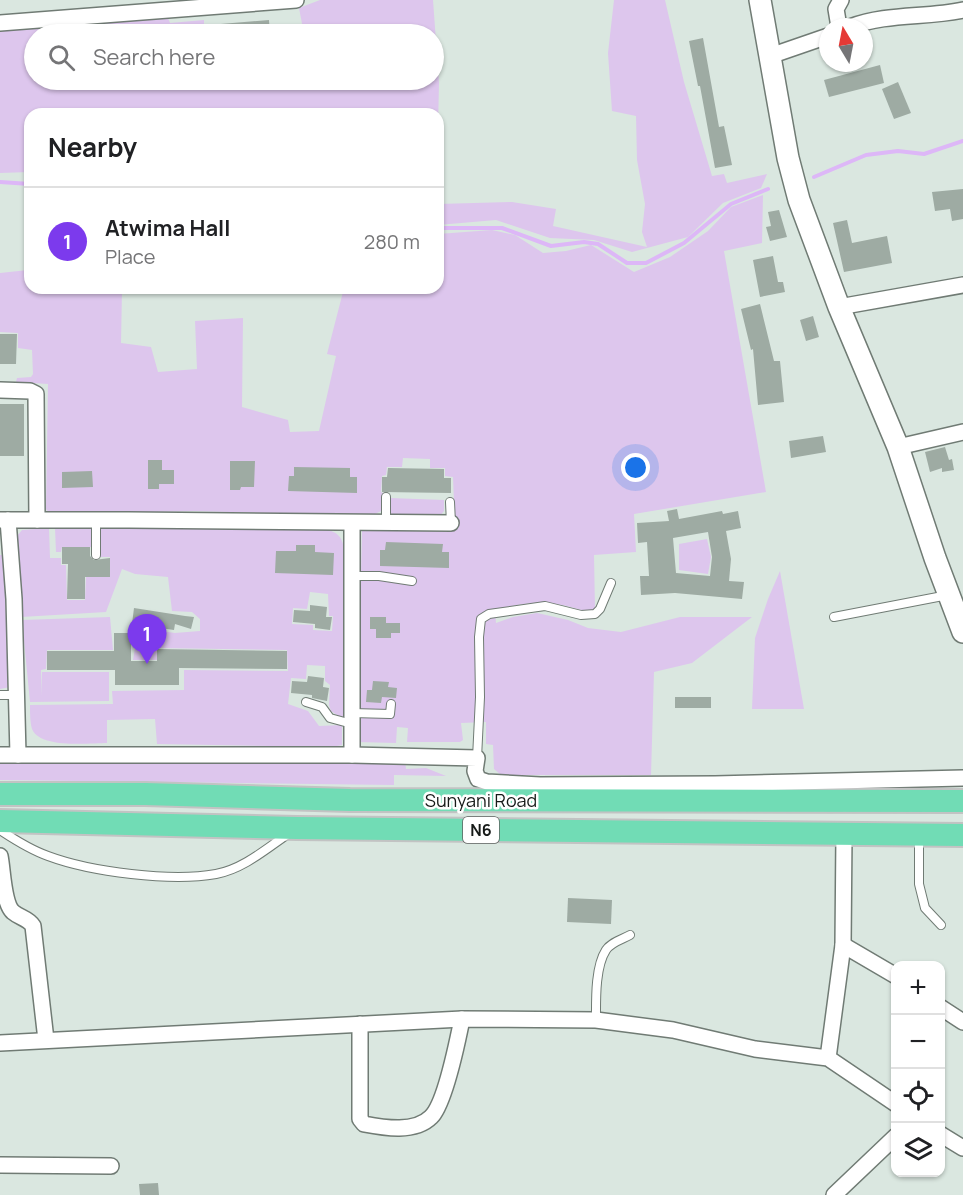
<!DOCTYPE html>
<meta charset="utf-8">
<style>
:root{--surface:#fff;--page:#f2f2f2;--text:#202124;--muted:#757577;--line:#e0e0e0;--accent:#7c3aed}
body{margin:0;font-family:Manrope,sans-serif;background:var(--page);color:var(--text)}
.controls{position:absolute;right:18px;bottom:18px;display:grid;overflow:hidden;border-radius:12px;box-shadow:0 2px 4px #0004}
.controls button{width:54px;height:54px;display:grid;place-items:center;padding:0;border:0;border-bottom:2px solid var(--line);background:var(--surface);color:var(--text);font:30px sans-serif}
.compass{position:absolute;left:819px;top:18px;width:54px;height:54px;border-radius:50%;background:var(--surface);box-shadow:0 2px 4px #0004;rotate:350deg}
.you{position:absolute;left:636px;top:468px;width:21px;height:21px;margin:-15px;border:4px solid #fff;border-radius:50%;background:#1a73e8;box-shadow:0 0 0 9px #1a73e833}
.badge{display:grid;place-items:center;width:39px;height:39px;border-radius:50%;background:var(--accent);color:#fff;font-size:20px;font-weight:700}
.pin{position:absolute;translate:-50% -50px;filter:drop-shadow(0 2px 3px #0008)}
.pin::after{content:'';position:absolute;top:32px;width:21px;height:18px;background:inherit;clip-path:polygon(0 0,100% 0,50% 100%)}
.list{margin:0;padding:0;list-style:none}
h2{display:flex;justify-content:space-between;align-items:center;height:78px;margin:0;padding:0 24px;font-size:26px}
h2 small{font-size:20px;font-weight:400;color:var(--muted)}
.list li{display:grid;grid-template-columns:39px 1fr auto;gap:18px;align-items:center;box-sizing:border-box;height:108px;padding:0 24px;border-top:2px solid var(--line)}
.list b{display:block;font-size:22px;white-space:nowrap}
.list p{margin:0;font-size:20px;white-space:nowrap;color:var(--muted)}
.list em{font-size:20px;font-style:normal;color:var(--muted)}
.icon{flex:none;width:33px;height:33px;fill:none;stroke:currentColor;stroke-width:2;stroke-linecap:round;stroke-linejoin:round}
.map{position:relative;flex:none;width:963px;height:1195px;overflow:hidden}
.search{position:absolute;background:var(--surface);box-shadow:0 2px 4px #0004;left:24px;top:24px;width:420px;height:66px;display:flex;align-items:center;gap:15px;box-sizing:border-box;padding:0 21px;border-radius:33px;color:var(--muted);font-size:22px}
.panel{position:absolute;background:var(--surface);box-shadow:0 2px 4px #0004;left:24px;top:108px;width:420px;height:186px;border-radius:18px}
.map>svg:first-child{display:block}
</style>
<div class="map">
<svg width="963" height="1195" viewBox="0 0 963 1195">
<rect width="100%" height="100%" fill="#dae7e0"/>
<g fill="#ddc6ed" fill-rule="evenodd">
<polygon points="320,0 433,0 439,83 438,128 438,114 30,114 30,172 0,173 0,28 168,18 170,23 204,20 204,34 34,34 34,80 434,80 434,34 304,34 299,8"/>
<polygon points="614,0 665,0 684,82 712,176 724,174 727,183 767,174 761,188 723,203 688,237 632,252 594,240 550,238 496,220 438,225 438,204 512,202 556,209 553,226 647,247 642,232 645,204 637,160 636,116 612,111 608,53"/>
<path d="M763,195L762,243L724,251L766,492L634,514L636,552L594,555L595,611C583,612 573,607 562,605C539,601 517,603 495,611L496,623L513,617L537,613L568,620L588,628L621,632L680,617H752L692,663L654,672L651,775H501L494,769L493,745L486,744V722L461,723L463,740L460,742H407L408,728L397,727L396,743L357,742L362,530L455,528L453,477L445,476V468H430V459L403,458L402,467H387L386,475L382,476L381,492L383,493L381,511L371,516L194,511L50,514L46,509L48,384L16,382L17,378L31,377L33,374L32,350L18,348V333L0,332V273L28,270L30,261V288H111L122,290L121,343L151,347L158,372L197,369L195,321L243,318L242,407L288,420L290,432L319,431L336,356L327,354L344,288H438V234L492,230L515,235L543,253L566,251L591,245L634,272L670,257L708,231L731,207Z"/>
<polygon points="390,498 444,500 444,511 440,516 392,516 389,512"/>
<polygon points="91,527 91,547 62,547 61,552 56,552 55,528"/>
<path d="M100,527L329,530C342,535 342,540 345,552L343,719L331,711L329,705L330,685L325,681V666L307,665L306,679L291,678L288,704L308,711L319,726L342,725V745L332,747L157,744L155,719L107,720V743C90,743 40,749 32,729C30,722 30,712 30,705L113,704L112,691L184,690V670L288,671L287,650L158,648L157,660H133L138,630L140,628L175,633L200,631V619L192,612L172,611L168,577L135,574L122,569L106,612L21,617L17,536L22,530L49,528L50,558H61V565H66L67,600H85L86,577H110V557H100ZM310,592L328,594L329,616H333L332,631L313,630V625L292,624L293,608L307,609Z"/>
<polygon points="707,539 711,557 708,574 679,570 679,544"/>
<polygon points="0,555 3,555 12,683 10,687 0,689"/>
<polygon points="780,571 804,709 752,709 755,638 768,599"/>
<polygon points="110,617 113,650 47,650 46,669 41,670 42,696 42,672 109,672 109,701 30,702 22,620"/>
<polygon points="0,760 405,760 406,769 426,768 446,776 394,775 394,785 0,780"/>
</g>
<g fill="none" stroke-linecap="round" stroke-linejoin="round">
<g stroke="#ddb7f7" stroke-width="4">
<polyline points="814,177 866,155 898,151 924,154 963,141"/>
<polyline points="0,182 30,184"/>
<polyline points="438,228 502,228 551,246 584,242 598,244 627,263 646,263 684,243 731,204 768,189"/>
</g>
</g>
<g fill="#9eaba3" fill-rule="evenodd">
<polygon points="269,20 270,34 209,34 209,25"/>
<polygon points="703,38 719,127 724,126 732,165 715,168 700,86 698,86 689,41"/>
<polygon points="880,65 884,83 829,97 824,80"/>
<polygon points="898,82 911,113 894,119 882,89"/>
<polygon points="963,189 963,219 952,221 950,209 935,211 932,192"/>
<polygon points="779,210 787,237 770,241 766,227 771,226 768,212"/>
<polygon points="847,220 852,243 887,236 892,263 844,272 833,223"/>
<polygon points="773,256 778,282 783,282 785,292 760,297 753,260"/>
<polygon points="760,304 774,361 780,361 784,402 758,405 753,349 751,350 741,309"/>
<polygon points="813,316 819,337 806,341 800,320"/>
<polygon points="0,334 17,334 16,364 0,364"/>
<rect x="0" y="404" width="24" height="52"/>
<polygon points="823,436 826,452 791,458 789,441"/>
<polygon points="945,447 949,460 952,459 954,470 942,472 942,468 930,472 925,452"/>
<polygon points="148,460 162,460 162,470 174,470 174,484 159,484 159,489 148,489"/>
<polygon points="230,461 255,461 254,487 241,487 240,490 230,490"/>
<polygon points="294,467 350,468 350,477 357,477 357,493 288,491 289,476 294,476"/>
<polygon points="388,468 444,469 444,478 451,478 451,493 382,492 382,477 387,477"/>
<polygon points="92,471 93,487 62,488 62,472"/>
<path d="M677,509L679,519L722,511L723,514L738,511L741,528L726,531L731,559L729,581L744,582L742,599L675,593L641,595L640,576H649L647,542L638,543L637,523L669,521L667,511ZM708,532L712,557L710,576L676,573L673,538Z"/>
<polygon points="386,542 443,544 442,552 449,552 449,568 380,566 380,550 385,550"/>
<polygon points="296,545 315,545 315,552 334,553 333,575 275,573 276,551 296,551"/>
<polygon points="62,547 90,547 90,556 94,560 110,558 110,577 85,577 85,599 67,599 68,564 62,564"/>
<polygon points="310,605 327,607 326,617 332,617 330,630 315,628 315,624 293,622 294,610 310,611"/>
<polygon points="134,608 185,616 194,617 191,629 175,624 174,630 132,624"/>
<polygon points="370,617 386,617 386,623 400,623 400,633 391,633 391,638 376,638 376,629 370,629"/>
<polygon points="114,633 131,633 131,661 157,661 157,649 287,651 287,669 179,668 179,685 115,685 115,670 47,670 47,651 114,651"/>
<polygon points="308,676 324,678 323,687 329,688 327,701 312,698 312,695 291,693 292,681 307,682"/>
<polygon points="373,681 389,682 388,687 397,688 396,698 382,697 381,703 366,702 367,690 372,690"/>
<rect x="675" y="697" width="36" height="11"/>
<polygon points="568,898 612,900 611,924 567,922"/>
<polygon points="158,1183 159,1195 140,1195 139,1184"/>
</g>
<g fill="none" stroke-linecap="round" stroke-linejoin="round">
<g stroke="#707b74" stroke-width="10">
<g id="lane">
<polyline points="450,502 451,523"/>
<polyline points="386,524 386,497"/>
<polyline points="96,555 96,520"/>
<polyline points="352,576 379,576 412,581"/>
<polyline points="834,617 948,595"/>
<polyline points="0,695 16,695"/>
<polyline points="306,702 322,707 330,718 352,724"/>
<polyline points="352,713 390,714 391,704"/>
<polyline points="477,758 480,697 479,637 481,619 489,614 545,606 581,615 595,614 600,609 611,583"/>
<path d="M0,830C15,840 31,850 48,856C91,872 171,882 216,874C243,869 266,849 288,834"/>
<polyline points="919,837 919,884 925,908 941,925"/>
<path d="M596,1020C596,1000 595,967 606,950C611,942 623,939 630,935"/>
</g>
</g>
<g stroke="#707b74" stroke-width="18">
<g id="street">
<polyline points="0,23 296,0"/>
<polyline points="839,27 836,9 841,0"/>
<path d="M850,27C887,13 925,18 963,10"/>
<polyline points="770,56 828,36"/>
<polyline points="839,307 963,285"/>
<polyline points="0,390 30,391 36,394 37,520"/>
<polyline points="898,447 963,432"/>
<polyline points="0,520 129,520 451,523"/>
<polyline points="8,520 14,599 18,755"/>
<polyline points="352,524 352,755"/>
<polyline points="0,755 352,755 477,758 475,771 478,779 487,782 540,785 715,784 963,778"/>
<path d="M0,856C3,870 3,903 13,912C20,918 28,918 33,926L46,1040"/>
<polyline points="843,945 896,976"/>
<polyline points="940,1007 963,1022"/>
<path d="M360,1024V1119L364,1124C385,1128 415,1133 431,1117C445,1104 458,1039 462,1019"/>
<polyline points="0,1043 462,1019 596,1020 673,1030 755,1049 828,1058 896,1104"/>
<polyline points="828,1058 843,945 844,834"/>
<polyline points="940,1134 963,1148"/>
<polyline points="0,1165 111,1166"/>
<polyline points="834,1195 896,1136"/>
</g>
</g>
<g stroke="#707b74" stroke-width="24">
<polyline id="secondary" points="760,0 788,158 799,200 839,307 898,447 935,558 963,632"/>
</g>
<g stroke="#c2c3c3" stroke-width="26">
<g id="primary">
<polyline points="0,794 145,794 350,800 963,801"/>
<polyline points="0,821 297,828 963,835"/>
</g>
</g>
<use href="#lane" stroke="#fff" stroke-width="8"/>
<use href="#street" stroke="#fff" stroke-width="15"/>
<use href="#secondary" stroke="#fff" stroke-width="21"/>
<use href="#primary" stroke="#71dcb5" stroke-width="22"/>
</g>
<g text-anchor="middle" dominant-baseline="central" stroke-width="5" stroke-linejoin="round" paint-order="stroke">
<rect fill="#fff" stroke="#5c5f5d" stroke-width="1.5" x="463" y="817" width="36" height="26" rx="4.5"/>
<g font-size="16" font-weight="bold" fill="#161a18">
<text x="481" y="830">N6</text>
</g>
<g font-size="18" fill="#161a18" stroke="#fff">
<text x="481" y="800">Sunyani Road</text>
</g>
</g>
</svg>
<div class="controls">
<button>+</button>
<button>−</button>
<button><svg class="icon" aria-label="locate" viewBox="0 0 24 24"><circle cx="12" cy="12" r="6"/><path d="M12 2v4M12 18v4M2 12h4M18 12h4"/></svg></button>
<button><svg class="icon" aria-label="layers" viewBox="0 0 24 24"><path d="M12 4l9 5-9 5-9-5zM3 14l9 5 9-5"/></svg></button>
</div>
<svg class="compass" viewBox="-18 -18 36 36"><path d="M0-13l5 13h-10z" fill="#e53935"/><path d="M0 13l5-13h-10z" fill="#757577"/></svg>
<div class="you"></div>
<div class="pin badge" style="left:147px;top:664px">1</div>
<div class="search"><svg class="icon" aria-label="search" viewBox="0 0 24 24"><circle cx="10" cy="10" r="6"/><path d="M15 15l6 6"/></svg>Search here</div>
<section class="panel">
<h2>Nearby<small></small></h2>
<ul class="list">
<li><span class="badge">1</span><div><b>Atwima Hall</b><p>Place</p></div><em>280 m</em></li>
</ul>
</section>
</div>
